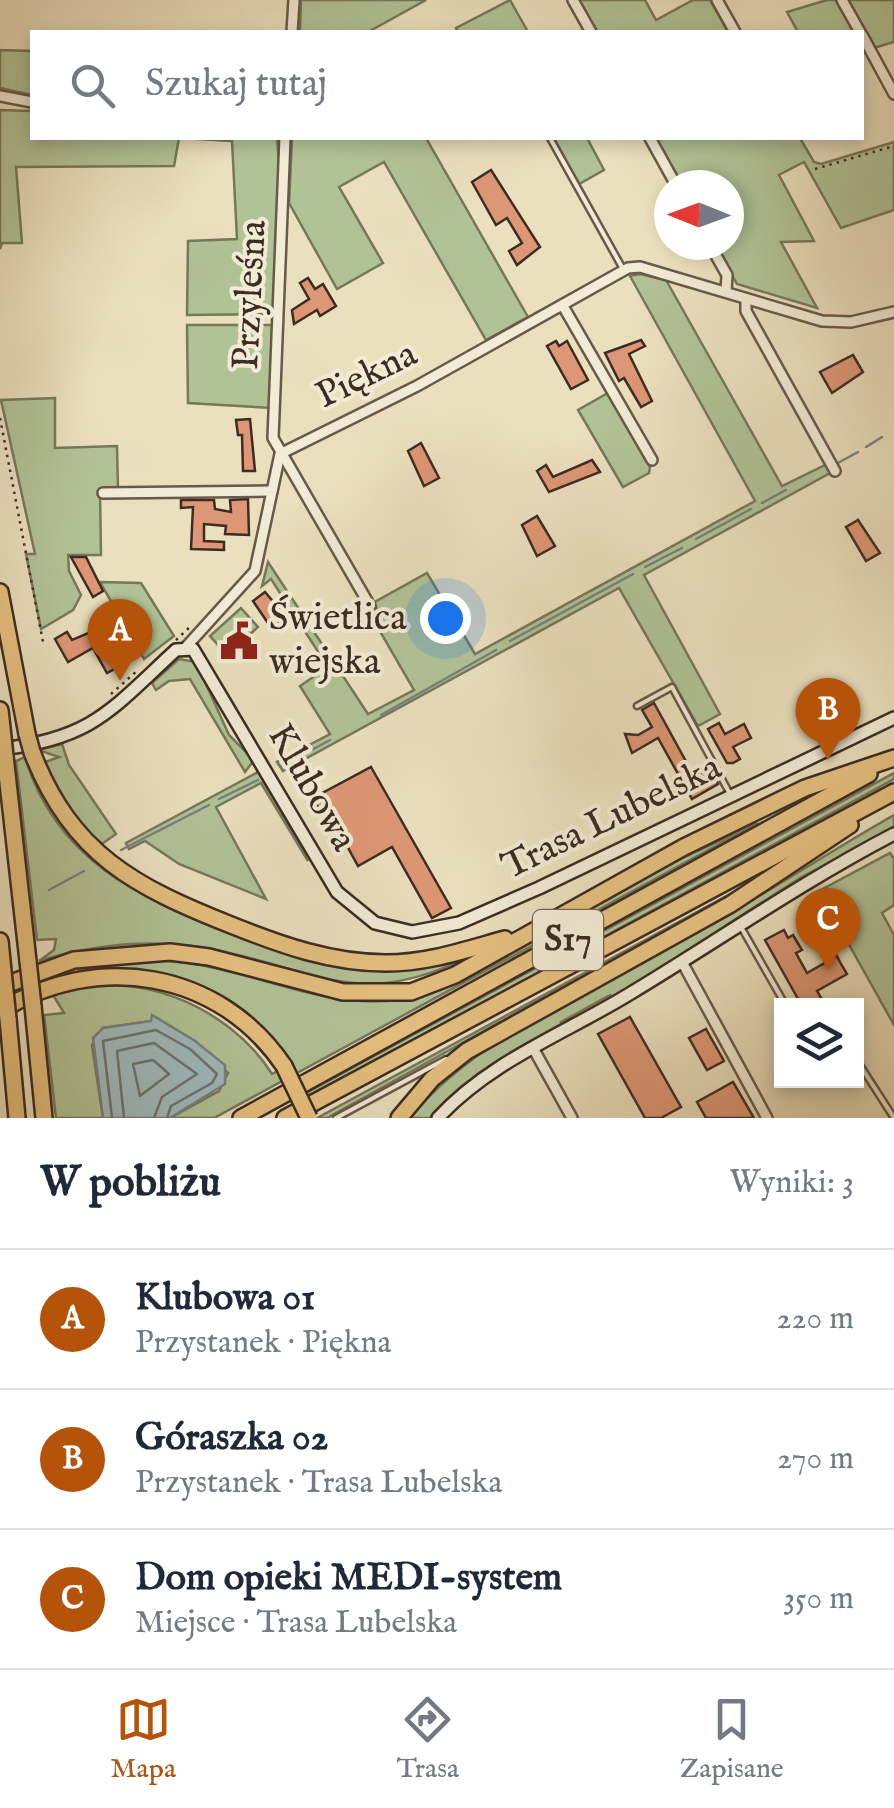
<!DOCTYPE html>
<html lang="pl">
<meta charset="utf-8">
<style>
:root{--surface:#fff;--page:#f2f2f3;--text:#1f2937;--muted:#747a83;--line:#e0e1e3;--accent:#b45309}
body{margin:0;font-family:"IM FELL English",serif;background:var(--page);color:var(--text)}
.controls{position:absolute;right:30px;bottom:30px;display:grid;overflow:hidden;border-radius:0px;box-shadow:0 5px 15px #0003}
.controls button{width:90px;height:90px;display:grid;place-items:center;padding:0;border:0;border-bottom:2px solid var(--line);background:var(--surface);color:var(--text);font:50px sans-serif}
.compass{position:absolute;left:654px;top:170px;width:90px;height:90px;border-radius:50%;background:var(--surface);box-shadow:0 5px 15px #0003;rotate:271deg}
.you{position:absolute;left:445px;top:618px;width:35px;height:35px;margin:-25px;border:8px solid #fff;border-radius:50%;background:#1a73e8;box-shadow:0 0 0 15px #1a73e833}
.badge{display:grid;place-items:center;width:65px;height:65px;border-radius:50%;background:var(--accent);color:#fff;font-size:32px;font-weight:700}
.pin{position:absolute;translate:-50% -82px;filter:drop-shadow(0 2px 5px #0008)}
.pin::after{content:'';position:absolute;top:52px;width:35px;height:30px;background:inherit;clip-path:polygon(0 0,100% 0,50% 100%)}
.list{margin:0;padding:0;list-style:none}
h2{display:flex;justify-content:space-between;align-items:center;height:130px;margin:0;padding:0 40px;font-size:42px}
h2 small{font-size:32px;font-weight:400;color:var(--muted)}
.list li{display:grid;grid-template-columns:65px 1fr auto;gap:30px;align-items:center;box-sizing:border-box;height:140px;padding:0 40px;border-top:2px solid var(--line)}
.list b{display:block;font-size:38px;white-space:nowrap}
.list p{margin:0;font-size:32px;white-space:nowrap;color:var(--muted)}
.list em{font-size:32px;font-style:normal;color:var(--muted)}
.icon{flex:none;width:55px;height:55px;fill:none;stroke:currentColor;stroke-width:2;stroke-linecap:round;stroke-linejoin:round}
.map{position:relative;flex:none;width:894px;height:1118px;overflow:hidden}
.search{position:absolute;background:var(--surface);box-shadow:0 5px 15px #0003;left:30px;right:30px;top:30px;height:110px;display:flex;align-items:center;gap:25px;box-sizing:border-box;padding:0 35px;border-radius:0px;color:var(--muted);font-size:38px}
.sheet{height:550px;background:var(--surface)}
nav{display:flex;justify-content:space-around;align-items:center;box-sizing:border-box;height:140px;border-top:2px solid var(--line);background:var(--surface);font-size:28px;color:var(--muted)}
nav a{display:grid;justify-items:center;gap:5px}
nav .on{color:var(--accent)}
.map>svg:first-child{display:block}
</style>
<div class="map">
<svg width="894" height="1118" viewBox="0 0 894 1118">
<rect width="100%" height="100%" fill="#ebe0be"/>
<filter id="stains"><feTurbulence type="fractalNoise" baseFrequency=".002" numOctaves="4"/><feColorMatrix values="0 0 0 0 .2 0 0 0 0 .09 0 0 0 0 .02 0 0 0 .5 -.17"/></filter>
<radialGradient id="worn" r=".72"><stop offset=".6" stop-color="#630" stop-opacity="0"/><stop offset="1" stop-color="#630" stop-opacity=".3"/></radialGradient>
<g fill="#b1c396" stroke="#76785c" stroke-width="2.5">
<polygon points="301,0 426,0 368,32 300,32"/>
<polygon points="510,0 528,32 458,32 456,28"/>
<polygon points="579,0 645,0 656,20 693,0 710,0 728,32 597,32"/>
<polygon points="827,0 837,0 855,32 798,32 787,12"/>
<polygon points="847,0 894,0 894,42 874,48"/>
<polygon points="0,50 32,51 32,95 0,88"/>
<polygon points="0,110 32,111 32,138 277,138 282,197 277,314 187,315 188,241 237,239 232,141 179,138 174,166 16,167 22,243 2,243 0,249"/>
<polygon points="292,138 426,138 528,317 486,340 384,162 339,187 383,263 337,289 289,203"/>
<polygon points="553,138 587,138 604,170 579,184"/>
<polygon points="655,138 800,138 814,162 821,164 894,142 894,210 841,228 804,162 779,175 814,241 781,242 817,308 737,284 715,245 729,245 729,185 681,185"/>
<polygon points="640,274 666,280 782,486 827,464 832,472 644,575 720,714 698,726 619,588 283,771 277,762 330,734 300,686 328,667 271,579 262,586 268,562 368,714 414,690 370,614 377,609 373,603 427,573 475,654 755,501 630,276"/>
<polygon points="187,325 276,325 273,408 188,403"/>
<polygon points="608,393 650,467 649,473 623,487 578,410"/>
<polygon points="55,398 55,448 117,446 118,490 100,491 101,555 68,555 69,571 81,595 73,610 41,629 26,554 35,554 1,400"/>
<polygon points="100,582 141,583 174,636 144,659"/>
<polygon points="241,608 258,627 227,655 210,636"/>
<polygon points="179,659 196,662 229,735 254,760 245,772 190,679 169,681 156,690 152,683"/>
<polygon points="62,744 69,765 116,834 96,848 78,829 40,764 59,757 38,750"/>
<path d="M25,757C55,859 139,898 230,933C285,955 341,974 401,970C423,969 446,962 468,957C353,1014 312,965 199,947C146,939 91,945 39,961L54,950L56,939L37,940L16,761Z"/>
<polygon points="260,771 308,861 261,783 216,807 266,899 179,864 145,841 129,849 126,843"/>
<polygon points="894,773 894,779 308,1098 306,1093"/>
<path d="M894,815V828L800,878L613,998L610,995L561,1022L563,1026L483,1072L432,1118H410C474,1037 606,983 697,932C764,895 827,853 894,815Z"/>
<path d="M758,823L214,1118H170L219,1091L228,1073L195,1041L153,1016L152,1021L103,1028L92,1045L103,1118H56L44,1015L64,1013L53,995C131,965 228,1005 272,1074L292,1064C279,1051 271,1035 257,1022C209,975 141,968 76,969C117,961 159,957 200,965C278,979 350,1019 429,993L665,866Z"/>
<polygon points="890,853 894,859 894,905 882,913 894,935 894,1025 819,891"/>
<polygon points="771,872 327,1118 317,1118"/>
</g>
<polygon fill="#9fbabd" stroke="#77817f" stroke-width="2.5" points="152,1015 195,1041 225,1065 225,1084 170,1118 103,1118 93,1038 103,1028 151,1021"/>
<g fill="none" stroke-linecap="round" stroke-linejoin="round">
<g stroke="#6e7370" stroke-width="2.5">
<polygon points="153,1060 169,1074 140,1096 133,1064"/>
<polyline points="112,1118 103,1041 156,1030 190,1049 217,1074 212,1083 171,1106 167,1118"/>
<polyline points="124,1118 117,1051 154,1043 197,1074 162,1097 154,1118"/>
</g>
<g stroke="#77817f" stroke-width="2.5">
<polyline points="866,447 882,437"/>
<polyline points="836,464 858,452"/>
<polyline points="762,503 786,490"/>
<polyline points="696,539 751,509"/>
<polyline points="645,567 682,548"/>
<polyline points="510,641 633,574"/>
<polyline points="381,715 496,650"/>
<polyline points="282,766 330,740"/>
<polyline points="219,799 258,780"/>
<polyline points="121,850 209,805"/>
<polyline points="49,890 84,871"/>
</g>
</g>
<g fill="#de9776" stroke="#3c2c23" stroke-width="2.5">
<polygon points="491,170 540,247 517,265 509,251 522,243 507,218 496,225 472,182"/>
<polygon points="308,278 315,289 323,284 336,306 320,316 317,310 294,324 292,310 309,299 300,283"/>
<polygon points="641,340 645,346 629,354 652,401 641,407 624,378 619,381 605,353"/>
<polygon points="556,341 559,346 567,341 588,380 571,389 547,346"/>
<polygon points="853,355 863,372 832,393 820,372"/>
<polygon points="250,419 255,471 243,471 242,435 238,435 236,420"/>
<polygon points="421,443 439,478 424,486 408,451"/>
<polygon points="592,460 600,472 549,492 537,471 546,465 553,477"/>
<polygon points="248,499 249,535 225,534 226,526 204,524 204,541 224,542 224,550 191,549 193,507 181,508 181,500 214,500 215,509 231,512 230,500"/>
<polygon points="537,516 555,546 537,556 522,525"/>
<polygon points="858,520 880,553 866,561 846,527"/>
<polygon points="71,557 86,557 103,591 93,597"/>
<polygon points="265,592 288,619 272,629 253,601"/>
<polygon points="105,626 109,633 104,636 120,666 107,673 93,648 68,662 55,639 67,632 72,640"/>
<polygon points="654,703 694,776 709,768 718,784 692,799 658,738 632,753 625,734 638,735 652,727 642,710"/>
<polygon points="719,723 725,734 744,724 751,738 733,747 740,759 733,763 727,763 708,729"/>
<polygon points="371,767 451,908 432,918 392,847 358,866 328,811 320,811 313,798"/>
<polygon points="784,930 788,938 793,935 802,950 796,953 807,973 837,956 841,964 847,974 817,991 826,1006 802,1006 765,940"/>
<polygon points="630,1017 681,1107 661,1118 645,1118 598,1034"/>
<polygon points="706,1029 724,1061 707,1070 689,1038"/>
<polygon points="733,1082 754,1118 706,1118 697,1102"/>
</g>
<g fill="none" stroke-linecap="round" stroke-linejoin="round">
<g stroke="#68594a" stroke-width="9">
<g id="lane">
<polyline points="550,138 623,269"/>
<polyline points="637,706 672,687 730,794"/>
<polyline points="741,927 786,1006"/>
<polyline points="856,1059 894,1118"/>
<polyline points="336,1118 446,1059"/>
</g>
</g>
<g stroke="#68594a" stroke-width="14">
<g id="street">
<polyline points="573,0 591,32"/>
<polyline points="717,0 735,32"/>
<polyline points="842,0 860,32"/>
<polyline points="292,32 294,0"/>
<polyline points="862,35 894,94"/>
<polyline points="0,96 32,102"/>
<polyline points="285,138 273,438 370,606"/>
<polyline points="650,138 676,185"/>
<polyline points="710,245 727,275 726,292"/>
<polyline points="746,299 746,311 835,471"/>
<polyline points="563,306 652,460"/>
<polyline points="103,493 272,491"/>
<polyline points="186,647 255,571 280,454 417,386 628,268 640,267 822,321 851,322 894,312"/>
<polyline points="682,962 767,1118"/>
<polyline points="533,1048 572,1118"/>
</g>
</g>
<g stroke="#3c2c23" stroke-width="16">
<g id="secondary">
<path d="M0,749C92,739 111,710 176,650L193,649L337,892L375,923L412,932L459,923L539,888L894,718"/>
<path d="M438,1118C490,1061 566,1033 631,993C719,940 802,882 894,834"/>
</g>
</g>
<g stroke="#3c2c23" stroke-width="20">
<g id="highway">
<polyline points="0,592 27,734"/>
<polyline points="0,710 3,737"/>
<path d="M32,752C71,854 135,887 231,925C281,945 331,963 386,963C428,963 465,950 505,939"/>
<polyline points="5,756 28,961"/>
<polyline points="0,941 3,971"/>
<polyline points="0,987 74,960 170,952 209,957 343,992 411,992 455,975 684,847 805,788 894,758"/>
<polyline points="33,1006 44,1118"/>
<path d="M0,1011C96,951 219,970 284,1066"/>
<polyline points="8,1019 17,1118"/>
<polyline points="241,1118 869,774"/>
<polyline points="285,1118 894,792"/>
<polyline points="399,1118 432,1079 467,1051 731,904 850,825"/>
</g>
</g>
<g stroke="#3c2c23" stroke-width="2.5" stroke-dasharray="2.5 5" stroke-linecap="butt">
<polyline points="815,169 894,146"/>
<polyline points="0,418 43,642"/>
<polyline points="176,640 192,625"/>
<polyline points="111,694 138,670"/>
</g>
<use href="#lane" stroke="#f2ebd5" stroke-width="4"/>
<use href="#street" stroke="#f2ebd5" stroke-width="9"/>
<use href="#secondary" stroke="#f2ebd5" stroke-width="11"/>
<use href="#highway" stroke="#e6c07f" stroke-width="15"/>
<g stroke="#3c2c23" stroke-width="20" stroke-linecap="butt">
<g id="highway-bridge">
<polyline points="27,734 32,752"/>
<polyline points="3,737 5,756"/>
<polyline points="28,961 33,1006"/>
<polyline points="3,971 8,1019"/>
<polyline points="284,1066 309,1118"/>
</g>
</g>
<use href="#highway-bridge" stroke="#e6c07f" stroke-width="15"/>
</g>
<defs>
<g id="civic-bare" transform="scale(3)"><path d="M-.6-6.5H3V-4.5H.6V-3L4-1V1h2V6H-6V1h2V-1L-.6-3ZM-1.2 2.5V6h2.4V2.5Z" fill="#8f2418" stroke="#f2ebd5" stroke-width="2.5" paint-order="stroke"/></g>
</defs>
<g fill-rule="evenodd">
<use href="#civic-bare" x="239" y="641"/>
</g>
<g text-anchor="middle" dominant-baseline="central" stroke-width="8" stroke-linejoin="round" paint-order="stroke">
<rect fill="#f2ebd5" stroke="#736558" stroke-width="2.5" x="533" y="910" width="70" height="60" rx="8"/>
<g font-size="35" font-weight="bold" fill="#3c2c23">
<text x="568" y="940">S17</text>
</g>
<g font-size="38" fill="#3c2c23" stroke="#f2ebd5">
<text transform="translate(251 295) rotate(-87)">Przyleśna</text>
<text transform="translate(367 376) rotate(-26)">Piękna</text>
<text transform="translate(311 788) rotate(60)">Klubowa</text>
<text transform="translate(612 818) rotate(-26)">Trasa Lubelska</text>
</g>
<g font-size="38" fill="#3c2c23" stroke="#f2ebd5" text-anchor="start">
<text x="269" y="619">Świetlica<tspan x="269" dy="44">wiejska</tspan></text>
</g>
</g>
<rect width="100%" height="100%" filter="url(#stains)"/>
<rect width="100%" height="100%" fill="url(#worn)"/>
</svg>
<div class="controls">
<button><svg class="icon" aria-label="layers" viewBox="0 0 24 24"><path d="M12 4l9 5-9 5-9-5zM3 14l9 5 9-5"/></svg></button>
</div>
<svg class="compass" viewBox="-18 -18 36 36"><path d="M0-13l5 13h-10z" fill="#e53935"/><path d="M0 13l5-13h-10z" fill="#747a83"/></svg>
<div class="you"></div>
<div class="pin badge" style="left:120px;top:681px">A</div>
<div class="pin badge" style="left:828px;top:760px">B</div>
<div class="pin badge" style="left:828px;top:970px">C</div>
<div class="search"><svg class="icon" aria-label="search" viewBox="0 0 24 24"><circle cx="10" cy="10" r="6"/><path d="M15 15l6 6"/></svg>Szukaj tutaj</div>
</div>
<section class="sheet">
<h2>W pobliżu<small>Wyniki: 3</small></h2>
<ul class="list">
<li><span class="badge">A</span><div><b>Klubowa 01</b><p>Przystanek · Piękna</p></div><em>220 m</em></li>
<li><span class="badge">B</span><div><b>Góraszka 02</b><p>Przystanek · Trasa Lubelska</p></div><em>270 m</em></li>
<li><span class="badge">C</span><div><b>Dom opieki MEDI-system</b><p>Miejsce · Trasa Lubelska</p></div><em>350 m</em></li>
</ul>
</section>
<nav>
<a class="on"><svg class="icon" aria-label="map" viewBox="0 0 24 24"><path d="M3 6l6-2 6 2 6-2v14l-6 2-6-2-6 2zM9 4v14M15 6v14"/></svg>Mapa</a>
<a><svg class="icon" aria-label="directions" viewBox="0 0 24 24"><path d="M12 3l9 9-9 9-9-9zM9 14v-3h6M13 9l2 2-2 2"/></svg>Trasa</a>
<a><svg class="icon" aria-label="saved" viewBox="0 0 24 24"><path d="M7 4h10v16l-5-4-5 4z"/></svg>Zapisane</a>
</nav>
